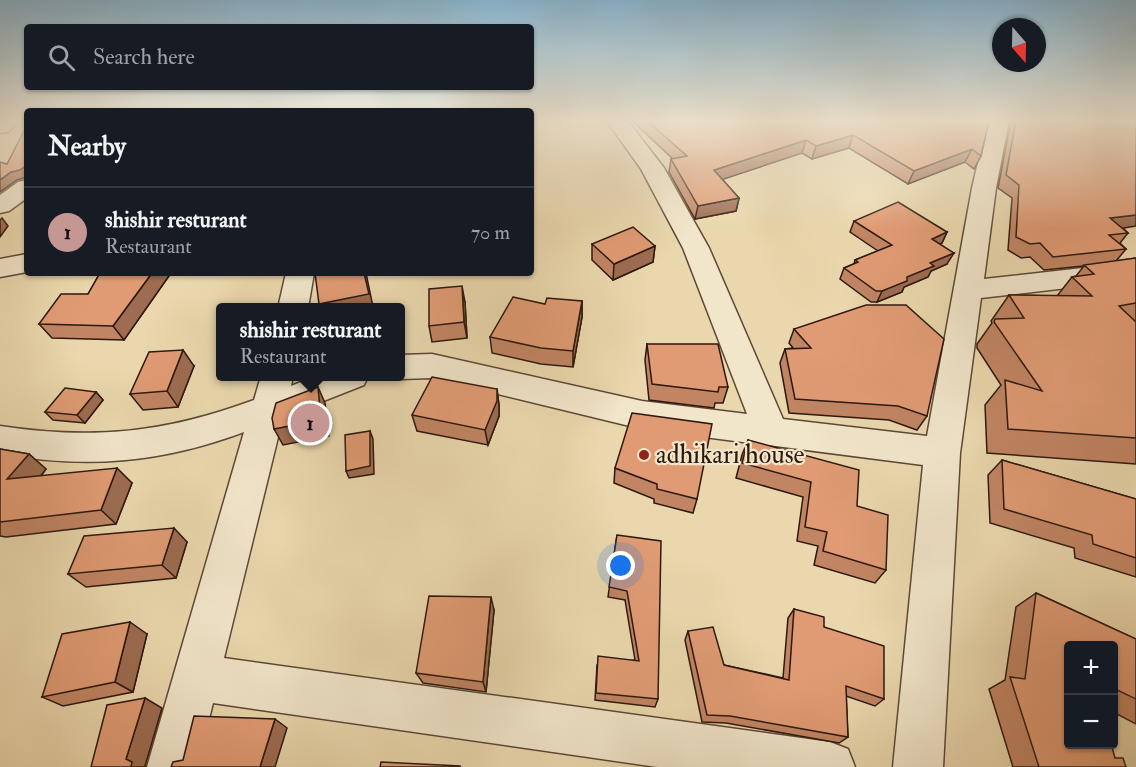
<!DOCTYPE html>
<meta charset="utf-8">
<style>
:root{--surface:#171b24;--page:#242831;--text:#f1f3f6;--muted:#9ea1a6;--line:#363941;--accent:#c59692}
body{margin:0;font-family:"IM FELL Double Pica",serif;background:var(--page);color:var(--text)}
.controls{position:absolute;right:18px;bottom:18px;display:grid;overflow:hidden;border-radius:6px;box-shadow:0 2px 4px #0004}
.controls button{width:54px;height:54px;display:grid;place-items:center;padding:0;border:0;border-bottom:2px solid var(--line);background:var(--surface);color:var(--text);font:30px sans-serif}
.compass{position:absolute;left:992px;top:18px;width:54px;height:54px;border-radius:50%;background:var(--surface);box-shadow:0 2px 4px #0004;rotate:160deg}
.you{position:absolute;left:621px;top:566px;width:21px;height:21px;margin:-15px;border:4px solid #fff;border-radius:50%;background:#1a73e8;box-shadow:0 0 0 9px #1a73e833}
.badge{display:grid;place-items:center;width:39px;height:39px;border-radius:50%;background:var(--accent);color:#111;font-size:20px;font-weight:700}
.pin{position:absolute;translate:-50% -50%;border:3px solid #fff;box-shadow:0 2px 6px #0006}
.popup{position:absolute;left:216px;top:303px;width:189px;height:78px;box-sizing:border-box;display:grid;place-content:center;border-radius:6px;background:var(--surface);filter:drop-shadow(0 2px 4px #0005);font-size:20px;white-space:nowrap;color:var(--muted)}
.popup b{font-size:22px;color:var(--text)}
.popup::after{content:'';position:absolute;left:50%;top:100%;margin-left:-12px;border:12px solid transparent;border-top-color:var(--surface)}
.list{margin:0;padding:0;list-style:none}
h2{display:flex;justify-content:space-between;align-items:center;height:78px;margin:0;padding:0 24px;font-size:26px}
h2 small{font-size:20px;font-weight:400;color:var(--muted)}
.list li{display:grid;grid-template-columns:39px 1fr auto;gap:18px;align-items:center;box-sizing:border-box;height:90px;padding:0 24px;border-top:2px solid var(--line)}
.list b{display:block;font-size:22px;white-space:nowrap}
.list p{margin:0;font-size:20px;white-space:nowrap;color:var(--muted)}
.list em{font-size:20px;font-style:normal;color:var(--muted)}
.icon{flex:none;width:33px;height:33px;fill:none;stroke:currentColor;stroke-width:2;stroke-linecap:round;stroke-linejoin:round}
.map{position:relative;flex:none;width:1136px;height:767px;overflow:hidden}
.search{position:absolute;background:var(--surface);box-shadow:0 2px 4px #0004;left:24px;top:24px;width:510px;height:66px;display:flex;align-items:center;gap:15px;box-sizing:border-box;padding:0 21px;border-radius:6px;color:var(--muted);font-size:22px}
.panel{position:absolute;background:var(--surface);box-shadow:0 2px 4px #0004;left:24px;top:108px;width:510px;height:168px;border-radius:6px}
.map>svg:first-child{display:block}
</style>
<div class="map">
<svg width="1136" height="767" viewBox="0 0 1136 767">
<rect width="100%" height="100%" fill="#ead7ad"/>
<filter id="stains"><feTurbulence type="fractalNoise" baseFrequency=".00333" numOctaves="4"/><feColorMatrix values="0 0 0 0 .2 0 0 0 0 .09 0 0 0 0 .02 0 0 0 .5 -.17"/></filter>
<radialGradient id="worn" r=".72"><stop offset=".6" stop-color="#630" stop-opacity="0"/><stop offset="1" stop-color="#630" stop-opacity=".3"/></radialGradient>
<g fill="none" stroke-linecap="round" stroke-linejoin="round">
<g stroke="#5c4836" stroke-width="3">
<g id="minor">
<polygon points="0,120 19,120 8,132 0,133"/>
<polygon points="606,120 627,120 664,168 709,248 783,419 927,436 972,188 988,120 1009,120 996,188 984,279 1136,262 1136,280 981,298 960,453 943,767 893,767 923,465 642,429 432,378 400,379 392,376 400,376 400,355 432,354 642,401 747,414 683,248 641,169"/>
<polygon points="27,180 27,198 9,211 0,213 0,195 18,182"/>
<polygon points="27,254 27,272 0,277 0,259"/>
<polygon points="286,273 314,273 308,308 278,308"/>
<path d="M261,376H293L291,386L316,376H368L364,385L283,417L224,658L830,742L848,749L855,767H657L213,703L197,767H147L244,432C161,463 87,469 0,454V426C93,440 165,433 254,400Z"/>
</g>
</g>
<use href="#minor" fill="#f1e5ca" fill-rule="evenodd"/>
</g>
<g fill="#c18564" stroke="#2d180e" stroke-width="1.5">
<polygon points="631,120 989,120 981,156 974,169 965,162 908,184 849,148 812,159 802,153 722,179 739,198 736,211 695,219 669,172 671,159 673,159"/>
<polygon points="1011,120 1136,120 1123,228 1128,233 1120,243 1126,249 1116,261 1136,258 1136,464 987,453 985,405 1001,385 977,348 977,344 992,323 991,321 1009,295 1057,296 1072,277 1076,276 1084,266 1044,270 1030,257 1021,258 1008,250 1012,198 998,188"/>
<polygon points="854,221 947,232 942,243 940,244 947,264 931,271 928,277 904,287 902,292 877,302 871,302 840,279 844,268 854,264 855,260 878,251 850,232"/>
<polygon points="592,244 655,246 653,262 613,280 592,260"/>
<polygon points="100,273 171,273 124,340 52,338 39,324 88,294"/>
<polygon points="582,301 582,317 573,367 541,364 492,353 490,337 545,304"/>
<polygon points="465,302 467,338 432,342 429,326"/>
<polygon points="794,329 927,416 917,430 889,420 789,413 780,363 785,349 793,348 789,343"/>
<polygon points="647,344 728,387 723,403 715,403 714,408 649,400 645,360"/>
<polygon points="194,366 178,407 143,410 130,394"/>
<polygon points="497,389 499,405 499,416 488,445 417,431 412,415"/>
<polygon points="96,392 103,400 85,423 53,420 45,412"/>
<polygon points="748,440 857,506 886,570 875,583 814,565 818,546 797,541 803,497 736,478 742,455"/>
<polygon points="0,449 29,454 46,469 41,476 132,483 116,524 6,537 0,536"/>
<polygon points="1002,460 1136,499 1136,577 1075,558 1074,548 990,523 988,475"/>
<polygon points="615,468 697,499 693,513 654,503 654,499 614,483"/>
<polygon points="617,535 658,699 655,707 595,700 597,665 635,660 625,600 608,597"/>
<polygon points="187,542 176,578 86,587 68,574"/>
<polygon points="1036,593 1136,639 1136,724 1113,712 1113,645 1068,645 1115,758 1126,767 1013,767 989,689 1005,680 1016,607"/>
<polygon points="794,609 824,627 884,699 875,706 846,696 848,737 839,743 726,723 702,722 685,640 688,631 724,665 783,678 788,618"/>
<polygon points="494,610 486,692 423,683 416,673"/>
<polygon points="147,634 133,692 63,706 42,697"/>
</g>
<g fill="#9d6c51" stroke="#2d180e" stroke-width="1.5">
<polygon points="853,135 849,148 812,159 816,146"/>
<polygon points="806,140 802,153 712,183 714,170"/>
<polygon points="972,149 965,162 908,184 914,171"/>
<polygon points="27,165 27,177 17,180 0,192 0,180 11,172"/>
<polygon points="739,198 736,211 695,219 698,206"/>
<polygon points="1136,215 1136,226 1100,232 1110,218"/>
<polygon points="2,218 8,226 0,237 0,220"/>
<polygon points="947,232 942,243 926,250 932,239"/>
<polygon points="655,246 653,262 613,280 614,264"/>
<polygon points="954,253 947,264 931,271 928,277 904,287 902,292 877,302 882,291 930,263"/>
<polygon points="152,273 171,273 124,340 113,326"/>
<polygon points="364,273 366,273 373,307 369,308 320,308 319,304"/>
<polygon points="462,286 465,302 467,338 464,322"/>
<polygon points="582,301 582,317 573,367 573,351"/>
<polygon points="183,350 194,366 178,407 167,391"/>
<polygon points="318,387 325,403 329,436 283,445 274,429"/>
<polygon points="497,389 499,405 499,416 488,445 485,430"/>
<polygon points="96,392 103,400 85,423 77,415"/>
<polygon points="370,431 373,439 374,474 349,478 346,471"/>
<polygon points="29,454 46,469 26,494 7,479"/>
<polygon points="117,468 132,483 116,524 101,510"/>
<polygon points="174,528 187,542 176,578 162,565"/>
<polygon points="491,597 494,610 486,692 483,682"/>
<polygon points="130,622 147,634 133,692 115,682"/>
<polygon points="145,698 162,708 145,766 146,767 131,767 126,759"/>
<polygon points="275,719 287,728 275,767 260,767"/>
</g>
<g fill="#e09b74" stroke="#2d180e" stroke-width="1.5">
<polygon points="646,120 989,120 981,156 972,149 914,171 853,135 816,146 806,140 714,170 739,198 698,206 671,159 687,156"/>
<polygon points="1016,120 1136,120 1136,215 1110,218 1128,233 1109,235 1126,249 1053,257 1040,243 1030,244 1016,237 1019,185 1006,175"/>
<polygon points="27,125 27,165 20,170 11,172 0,180 0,162 7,164"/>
<polygon points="898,202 947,232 932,239 954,253 930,263 934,266 907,277 907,281 882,291 876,291 844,268 858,262 855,260 892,245 854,221"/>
<polygon points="633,227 655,246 614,264 592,244"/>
<polygon points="1136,258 1136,303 1119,306 1136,322 1136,438 1008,429 1005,380 1042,391 994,322 995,319 1024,318 1009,295 1092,296 1072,277 1094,274 1084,265"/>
<polygon points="100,273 152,273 113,326 39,324 61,294 88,294"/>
<polygon points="315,273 364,273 369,294 319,304"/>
<polygon points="462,286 464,322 429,326 429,289"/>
<polygon points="513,297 545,304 547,298 582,301 573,351 541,348 490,337"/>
<polygon points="866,305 906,305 944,339 927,416 898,406 795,399 785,349 811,348 794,329"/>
<polygon points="647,344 718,344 728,387 719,387 718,392 652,384"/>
<polygon points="183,350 167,391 130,394 149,352"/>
<polygon points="432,377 497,389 497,401 485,430 412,415"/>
<polygon points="318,387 321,420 274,429 272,418 276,403"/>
<polygon points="65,388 96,392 77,415 45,412"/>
<polygon points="632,413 712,424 697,499 657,489 657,484 615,468"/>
<polygon points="370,431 370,466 346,471 345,435"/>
<polygon points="748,440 859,470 857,506 888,515 886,570 823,551 827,532 805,527 811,482 742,463"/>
<polygon points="0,449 29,454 7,479 117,468 101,510 0,522"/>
<polygon points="1002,460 1136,499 1136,558 1093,544 1092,535 1004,509"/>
<polygon points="174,528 162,565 68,574 84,536"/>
<polygon points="617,535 661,541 658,699 596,693 598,656 639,661 627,591 609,587"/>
<polygon points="1036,593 1136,639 1136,699 1113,688 1113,645 1068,645 1068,744 1111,744 1115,758 1123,758 1126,767 1039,767 1010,677 1025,679"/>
<polygon points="429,596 491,597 483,682 416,673"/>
<polygon points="794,609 824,617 824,627 884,646 884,699 846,686 848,737 730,716 707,715 688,631 713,627 724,665 789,680"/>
<polygon points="130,622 115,682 42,697 62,634"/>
<polygon points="145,698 126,759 132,762 131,767 91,767 107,705"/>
<polygon points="194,716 275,719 260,767 171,767 173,762 183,760"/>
<polygon points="381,762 460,766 460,767 380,767"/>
</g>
<linearGradient id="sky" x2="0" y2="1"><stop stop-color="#88b6d2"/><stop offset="0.53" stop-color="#f6edda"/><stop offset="1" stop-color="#f6edda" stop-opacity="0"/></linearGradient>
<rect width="1136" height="228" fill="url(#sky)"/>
<circle fill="#8f2418" stroke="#f1e5ca" stroke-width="2" cx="644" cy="455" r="6"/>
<g text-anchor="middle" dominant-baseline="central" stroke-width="4.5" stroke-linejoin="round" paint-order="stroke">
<g font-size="26" fill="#2d180e" stroke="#f1e5ca" text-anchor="start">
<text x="656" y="455">adhikari house</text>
</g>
</g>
<rect width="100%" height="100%" filter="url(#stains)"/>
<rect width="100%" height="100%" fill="url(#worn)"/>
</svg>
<div class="controls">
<button>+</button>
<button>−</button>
</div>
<svg class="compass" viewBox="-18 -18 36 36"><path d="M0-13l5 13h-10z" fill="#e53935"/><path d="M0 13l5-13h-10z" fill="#9ea1a6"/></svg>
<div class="you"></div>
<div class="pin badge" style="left:310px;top:423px">1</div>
<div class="popup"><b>shishir resturant</b>Restaurant</div>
<div class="search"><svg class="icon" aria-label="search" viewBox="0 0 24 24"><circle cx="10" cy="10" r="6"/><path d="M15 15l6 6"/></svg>Search here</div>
<section class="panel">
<h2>Nearby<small></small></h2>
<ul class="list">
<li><span class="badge">1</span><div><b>shishir resturant</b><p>Restaurant</p></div><em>70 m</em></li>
</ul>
</section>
</div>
